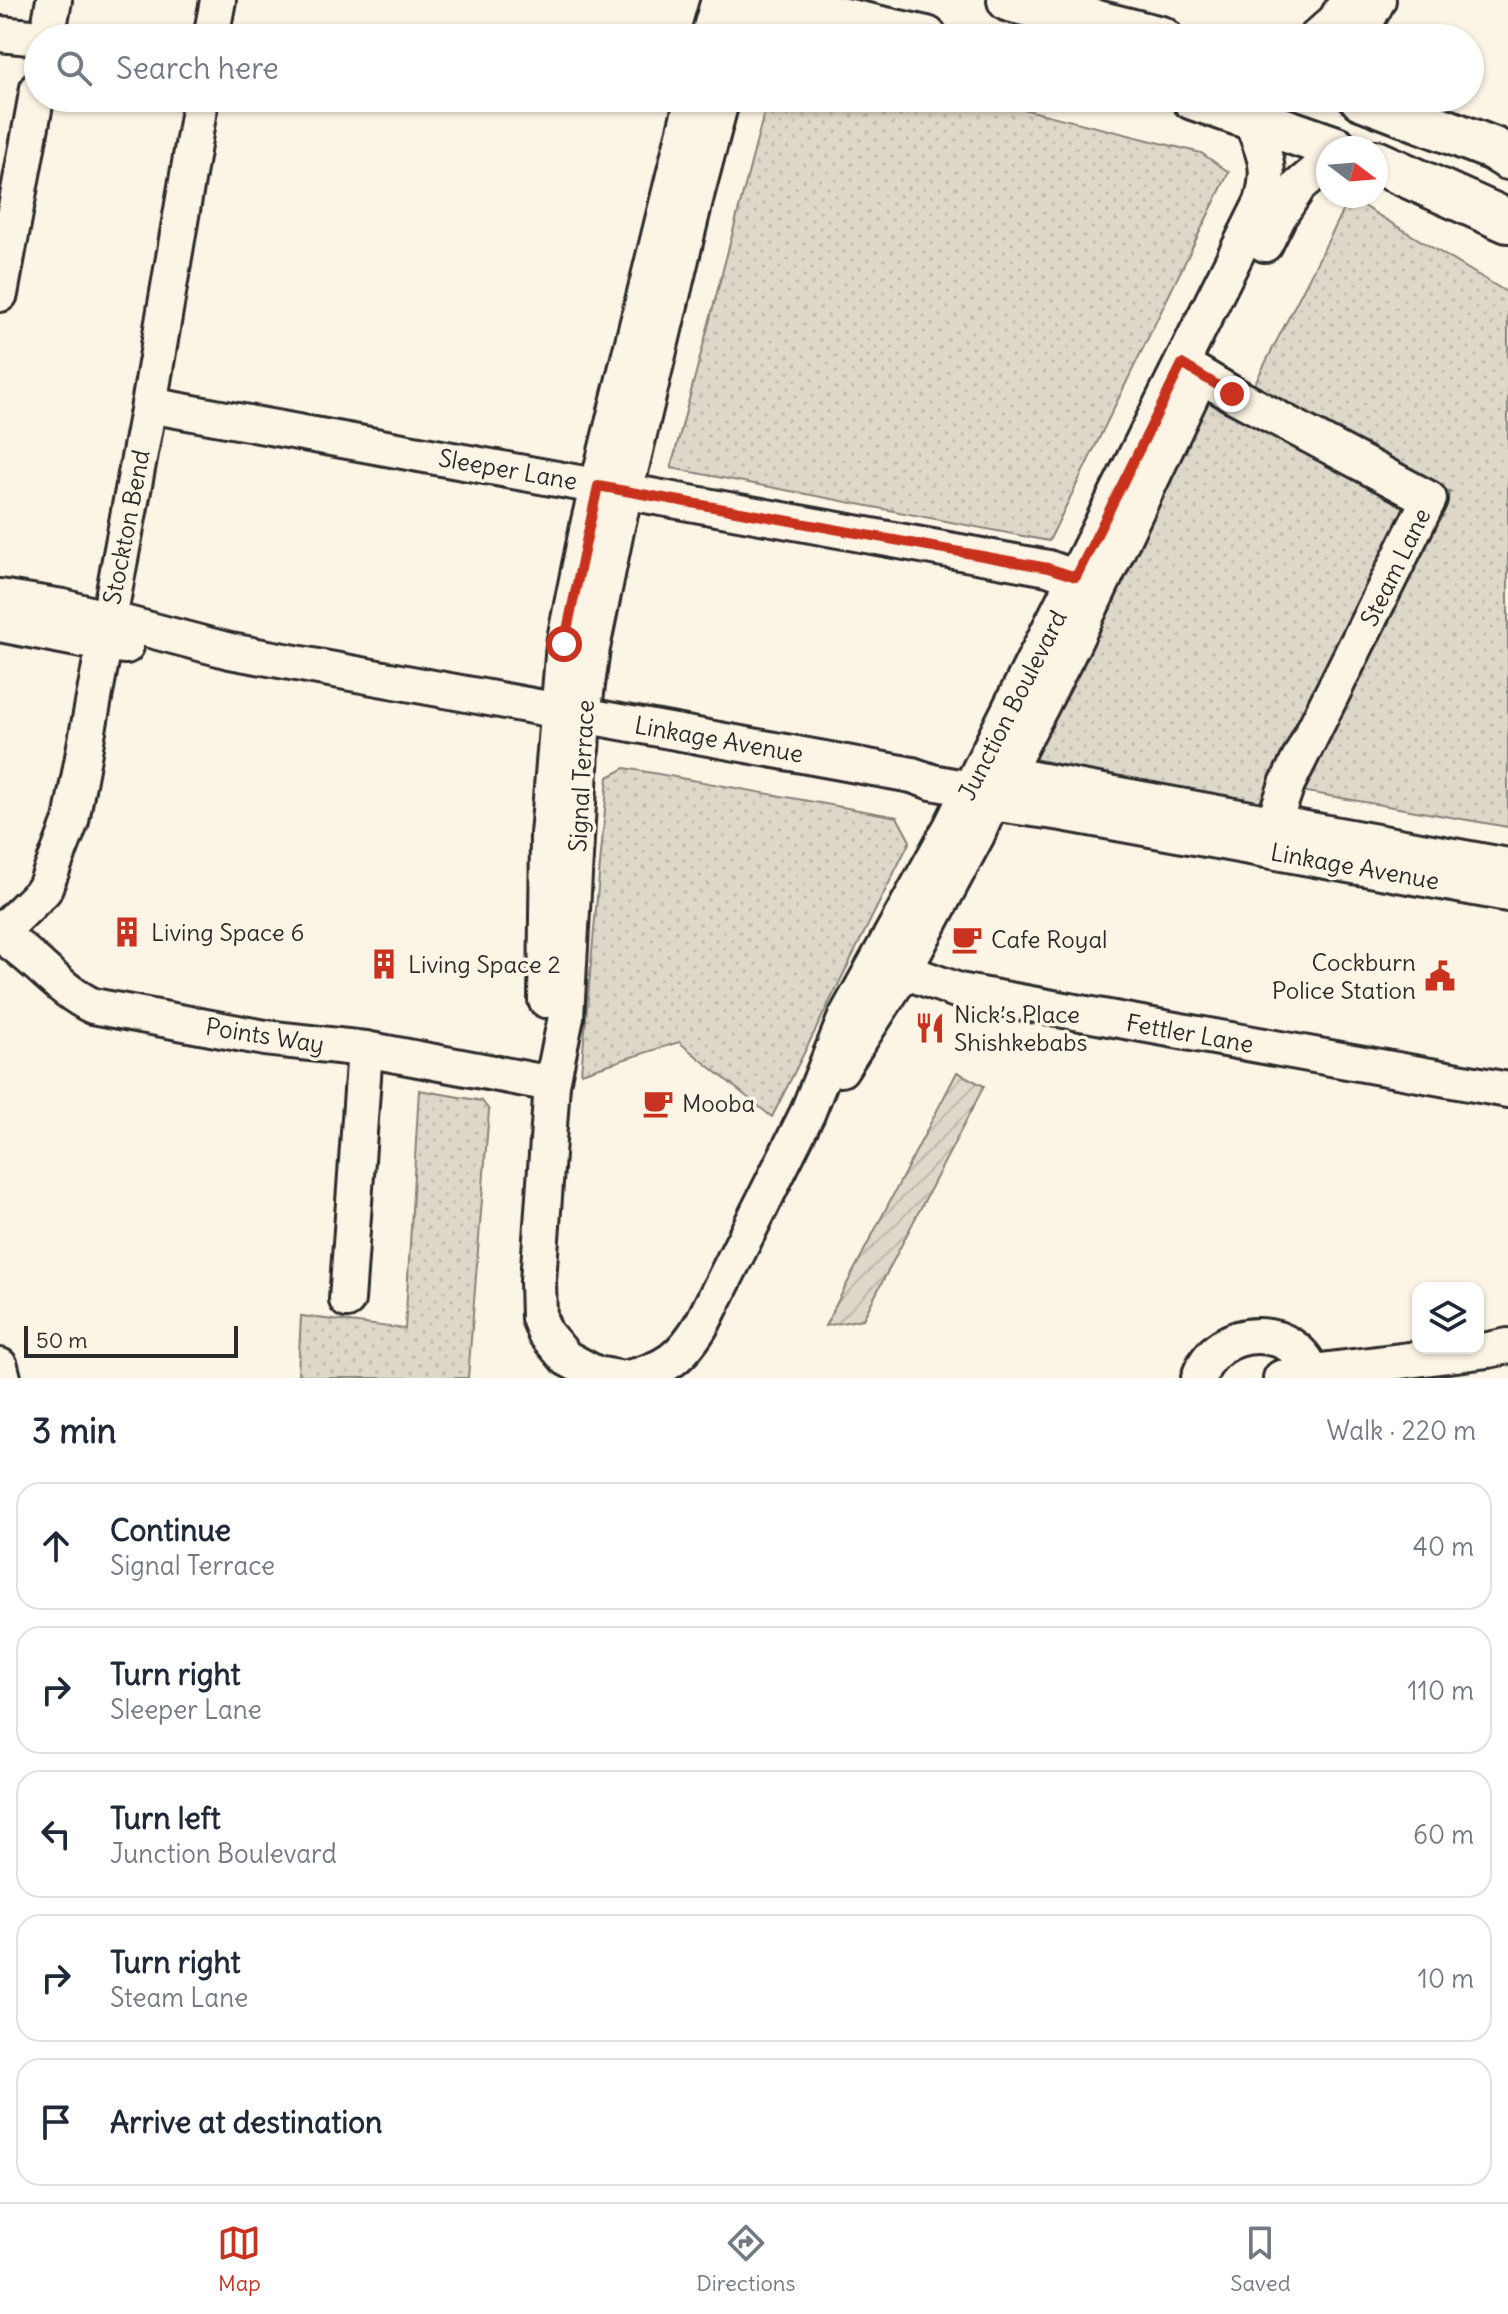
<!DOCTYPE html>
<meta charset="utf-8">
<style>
:root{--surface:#fff;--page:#f6f6f7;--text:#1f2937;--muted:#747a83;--line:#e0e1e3;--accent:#c8321e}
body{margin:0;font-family:Delius,sans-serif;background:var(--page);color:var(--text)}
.controls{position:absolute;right:24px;bottom:24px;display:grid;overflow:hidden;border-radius:16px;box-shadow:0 2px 6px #0004}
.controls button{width:72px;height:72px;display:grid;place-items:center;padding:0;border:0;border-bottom:2px solid var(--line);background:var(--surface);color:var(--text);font:40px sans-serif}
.compass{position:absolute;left:1316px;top:136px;width:72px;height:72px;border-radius:50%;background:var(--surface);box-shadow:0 2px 6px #0004;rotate:106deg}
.scale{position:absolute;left:24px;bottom:20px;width:214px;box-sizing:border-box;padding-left:8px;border:4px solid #2b2b2b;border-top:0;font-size:22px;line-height:28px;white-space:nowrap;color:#2b2b2b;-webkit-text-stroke:6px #fcf5e5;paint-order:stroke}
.stop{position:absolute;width:24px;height:24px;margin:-18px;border:6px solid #c8321e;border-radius:50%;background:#fff}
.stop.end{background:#c8321e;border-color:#fff;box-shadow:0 2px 8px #0008}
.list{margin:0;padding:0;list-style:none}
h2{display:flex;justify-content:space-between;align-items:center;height:104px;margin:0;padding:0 32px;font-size:34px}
h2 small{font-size:26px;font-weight:400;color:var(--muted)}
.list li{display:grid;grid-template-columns:52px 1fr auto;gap:24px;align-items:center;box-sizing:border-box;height:128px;margin:0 16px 16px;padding:0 16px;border:2px solid var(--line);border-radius:24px}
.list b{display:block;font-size:30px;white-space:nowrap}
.list p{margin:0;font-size:26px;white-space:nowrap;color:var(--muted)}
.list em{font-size:26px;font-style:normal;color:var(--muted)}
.icon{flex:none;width:44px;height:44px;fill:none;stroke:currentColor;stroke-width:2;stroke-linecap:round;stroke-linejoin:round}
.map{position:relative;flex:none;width:1508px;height:1378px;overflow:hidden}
.search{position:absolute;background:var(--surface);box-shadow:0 2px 6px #0004;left:24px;right:24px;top:24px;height:88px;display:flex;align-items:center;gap:20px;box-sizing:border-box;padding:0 28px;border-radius:44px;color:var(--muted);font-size:30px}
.sheet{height:824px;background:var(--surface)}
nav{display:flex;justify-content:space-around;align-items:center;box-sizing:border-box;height:112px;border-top:2px solid var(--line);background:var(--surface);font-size:22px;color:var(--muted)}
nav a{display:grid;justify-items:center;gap:4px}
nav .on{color:var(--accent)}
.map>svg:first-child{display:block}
</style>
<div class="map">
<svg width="1508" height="1378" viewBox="0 0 1508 1378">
<defs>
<pattern id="grass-dots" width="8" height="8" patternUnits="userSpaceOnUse" patternTransform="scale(2)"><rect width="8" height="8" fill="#ded8ca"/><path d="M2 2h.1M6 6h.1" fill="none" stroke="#bfbaae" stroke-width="1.8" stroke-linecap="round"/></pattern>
<pattern id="garden-furrows" width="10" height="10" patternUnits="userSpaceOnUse" patternTransform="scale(2)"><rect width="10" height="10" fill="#ded8ca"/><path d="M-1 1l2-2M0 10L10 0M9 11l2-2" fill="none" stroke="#bfbaae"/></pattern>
</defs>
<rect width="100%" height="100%" fill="#fcf5e5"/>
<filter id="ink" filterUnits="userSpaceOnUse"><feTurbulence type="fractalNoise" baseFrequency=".0125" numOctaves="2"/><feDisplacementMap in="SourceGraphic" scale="16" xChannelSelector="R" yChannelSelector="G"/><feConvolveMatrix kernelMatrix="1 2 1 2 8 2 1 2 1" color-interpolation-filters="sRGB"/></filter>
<g filter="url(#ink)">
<g fill="url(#grass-dots)" stroke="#84827a" stroke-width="2">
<polygon points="768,98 979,98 1201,153 1229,172 1049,541 671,468"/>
<polygon points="1350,198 1508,293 1508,827 1301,791 1450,492 1253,387"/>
<polygon points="1209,395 1411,501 1258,806 1025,757"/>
<polygon points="625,768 897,817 910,841 772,1117 679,1042 581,1073 608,777"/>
<polygon points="419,1090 482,1101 489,1110 468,1378 322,1378 298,1374 301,1316 405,1329"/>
</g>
<polygon fill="url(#garden-furrows)" stroke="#84827a" stroke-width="2" points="957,1072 984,1086 863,1319 825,1326"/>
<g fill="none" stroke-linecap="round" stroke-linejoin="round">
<g stroke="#2b2b2b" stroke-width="40">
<g id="minor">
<polyline points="0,34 40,38"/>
<polyline points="47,38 54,0"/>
<polyline points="211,38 218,0"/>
<polyline points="708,38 719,0"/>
<polyline points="738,38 749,0"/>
<polyline points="1316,38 1336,20 1347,0"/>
<polyline points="1361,38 1361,31 1378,0"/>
<polyline points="1265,244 1279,216 1299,186 1324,165 1328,164"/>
<polyline points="0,294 38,88"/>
<polyline points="1182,364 1232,394 1429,499 1287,784 1276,816 1269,850"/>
<polyline points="149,405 1048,568 1095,585"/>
<polyline points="0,597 63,607 230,651 912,775 932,782 970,789 991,803 1062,813 1508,894"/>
<polyline points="0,624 103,644 126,646"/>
<polyline points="985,783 1005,774 1508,866"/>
<polyline points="0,933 44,890 71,821 149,405 201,98"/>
<path d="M0,935C34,955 58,990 93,1006L265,1038L365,1049L552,1084"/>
<polyline points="883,966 904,971 959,991 1508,1090"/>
<polyline points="546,1000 548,835 564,644 589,521 693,98"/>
<polyline points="841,1069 904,971 977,835 991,803 1072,646 1198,381"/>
<polyline points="347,1300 365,1049"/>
<polyline points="0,1366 3,1378"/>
<polyline points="618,1378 596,1374 566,1358 545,1333 539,1318 538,1281 552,1084 566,1017 583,715 592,648 617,526 697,192 722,98"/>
<path d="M627,1378C666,1370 683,1356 703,1322L807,1114L846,1017L951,827L1262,202C1273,164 1263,153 1251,119"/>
<path d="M1199,1378C1216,1323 1298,1321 1314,1378"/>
<polyline points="1281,1378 1313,1372 1488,1350 1508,1346"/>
</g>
</g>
<g stroke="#2b2b2b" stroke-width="48">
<g id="major">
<polyline points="754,0 926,38"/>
<polyline points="1009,0 1161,38"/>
<polyline points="1193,98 1336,148"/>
<polyline points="1361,98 1494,149 1508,158"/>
<polyline points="1376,162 1508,221"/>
</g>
</g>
<use href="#minor" stroke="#fcf5e5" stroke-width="34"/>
<use href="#major" stroke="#fcf5e5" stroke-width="42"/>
</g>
</g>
<g fill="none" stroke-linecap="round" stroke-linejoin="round" filter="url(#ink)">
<polyline stroke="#c8321e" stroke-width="10" points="564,644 598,486 1048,568 1076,577 1182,364 1232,394"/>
</g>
<defs>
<g id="building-bare" transform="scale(2.4)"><path d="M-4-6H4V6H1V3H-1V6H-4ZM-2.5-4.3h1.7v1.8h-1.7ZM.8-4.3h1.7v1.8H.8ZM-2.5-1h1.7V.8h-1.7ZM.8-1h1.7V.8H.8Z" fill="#c8321e" stroke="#fcf5e5" stroke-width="2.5" paint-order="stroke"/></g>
<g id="cafe-bare" transform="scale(2.4)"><path d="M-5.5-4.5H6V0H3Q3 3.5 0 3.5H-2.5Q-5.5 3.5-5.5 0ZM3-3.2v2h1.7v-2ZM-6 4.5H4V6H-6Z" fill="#c8321e" stroke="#fcf5e5" stroke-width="2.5" paint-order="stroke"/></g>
<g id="civic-bare" transform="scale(2.4)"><path d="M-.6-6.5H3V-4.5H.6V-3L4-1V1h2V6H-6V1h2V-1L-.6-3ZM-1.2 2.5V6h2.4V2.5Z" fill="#c8321e" stroke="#fcf5e5" stroke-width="2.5" paint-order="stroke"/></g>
<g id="restaurant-bare" transform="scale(2.4)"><path d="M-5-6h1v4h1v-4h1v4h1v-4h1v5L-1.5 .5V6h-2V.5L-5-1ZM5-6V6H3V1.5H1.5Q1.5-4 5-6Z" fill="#c8321e" stroke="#fcf5e5" stroke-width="2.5" paint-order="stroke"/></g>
</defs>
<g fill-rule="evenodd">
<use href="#building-bare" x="127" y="932"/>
<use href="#cafe-bare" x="967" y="939"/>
<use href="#building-bare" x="384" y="964"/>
<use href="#civic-bare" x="1440" y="976"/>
<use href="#restaurant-bare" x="930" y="1028"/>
<use href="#cafe-bare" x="658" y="1103"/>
</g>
<g text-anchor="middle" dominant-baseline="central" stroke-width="7" stroke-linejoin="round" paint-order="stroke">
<g font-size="24" fill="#2b2b2b" stroke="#fcf5e5">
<text transform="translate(508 469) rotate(10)">Sleeper Lane</text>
<text transform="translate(126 527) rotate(-79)">Stockton Bend</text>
<text transform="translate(1395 567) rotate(-64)">Steam Lane</text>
<text transform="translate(1012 705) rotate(-63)">Junction Boulevard</text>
<text transform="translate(719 739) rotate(10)">Linkage Avenue</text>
<text transform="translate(581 776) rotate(-87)">Signal Terrace</text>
<text transform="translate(1355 866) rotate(10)">Linkage Avenue</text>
<text transform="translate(1190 1033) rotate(10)">Fettler Lane</text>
<text transform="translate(265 1035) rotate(9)">Points Way</text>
</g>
<g font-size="24" fill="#2b2b2b" stroke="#fcf5e5" text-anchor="start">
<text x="151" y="932">Living Space 6</text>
<text x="991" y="939">Cafe Royal</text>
<text x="1416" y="962" text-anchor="end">Cockburn<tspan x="1416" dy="28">Police Station</tspan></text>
<text x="408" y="964">Living Space 2</text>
<text x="954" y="1014">Nick’s Place<tspan x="954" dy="28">Shishkebabs</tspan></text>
<text x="682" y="1103">Mooba</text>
</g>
</g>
</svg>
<div class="controls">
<button><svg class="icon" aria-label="layers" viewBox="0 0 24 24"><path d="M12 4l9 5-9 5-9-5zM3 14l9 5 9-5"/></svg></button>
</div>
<svg class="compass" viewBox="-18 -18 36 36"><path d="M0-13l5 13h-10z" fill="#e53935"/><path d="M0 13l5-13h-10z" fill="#747a83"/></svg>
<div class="scale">50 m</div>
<div class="stop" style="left:564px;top:644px"></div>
<div class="stop end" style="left:1232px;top:394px"></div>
<div class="search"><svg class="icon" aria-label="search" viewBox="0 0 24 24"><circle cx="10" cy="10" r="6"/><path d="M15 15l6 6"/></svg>Search here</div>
</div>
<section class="sheet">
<h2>3 min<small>Walk · 220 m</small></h2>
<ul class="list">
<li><svg class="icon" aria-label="ahead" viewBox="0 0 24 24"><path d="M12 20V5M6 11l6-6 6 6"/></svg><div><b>Continue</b><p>Signal Terrace</p></div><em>40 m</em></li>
<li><svg class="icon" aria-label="right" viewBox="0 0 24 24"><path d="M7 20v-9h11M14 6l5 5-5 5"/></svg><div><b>Turn right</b><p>Sleeper Lane</p></div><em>110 m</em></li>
<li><svg class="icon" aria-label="left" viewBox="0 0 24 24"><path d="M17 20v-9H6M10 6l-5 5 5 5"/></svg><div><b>Turn left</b><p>Junction Boulevard</p></div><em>60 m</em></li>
<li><svg class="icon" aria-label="right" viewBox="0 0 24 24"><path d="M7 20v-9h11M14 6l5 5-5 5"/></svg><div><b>Turn right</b><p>Steam Lane</p></div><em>10 m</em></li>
<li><svg class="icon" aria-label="arrive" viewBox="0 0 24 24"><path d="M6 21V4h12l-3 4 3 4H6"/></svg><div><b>Arrive at destination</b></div></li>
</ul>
</section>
<nav>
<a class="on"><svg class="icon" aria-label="map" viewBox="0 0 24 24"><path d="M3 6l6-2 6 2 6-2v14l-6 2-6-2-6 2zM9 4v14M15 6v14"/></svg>Map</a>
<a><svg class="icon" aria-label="directions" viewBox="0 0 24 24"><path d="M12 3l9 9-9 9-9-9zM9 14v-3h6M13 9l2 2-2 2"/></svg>Directions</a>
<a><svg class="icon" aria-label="saved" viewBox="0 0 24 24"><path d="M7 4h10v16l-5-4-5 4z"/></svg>Saved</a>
</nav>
